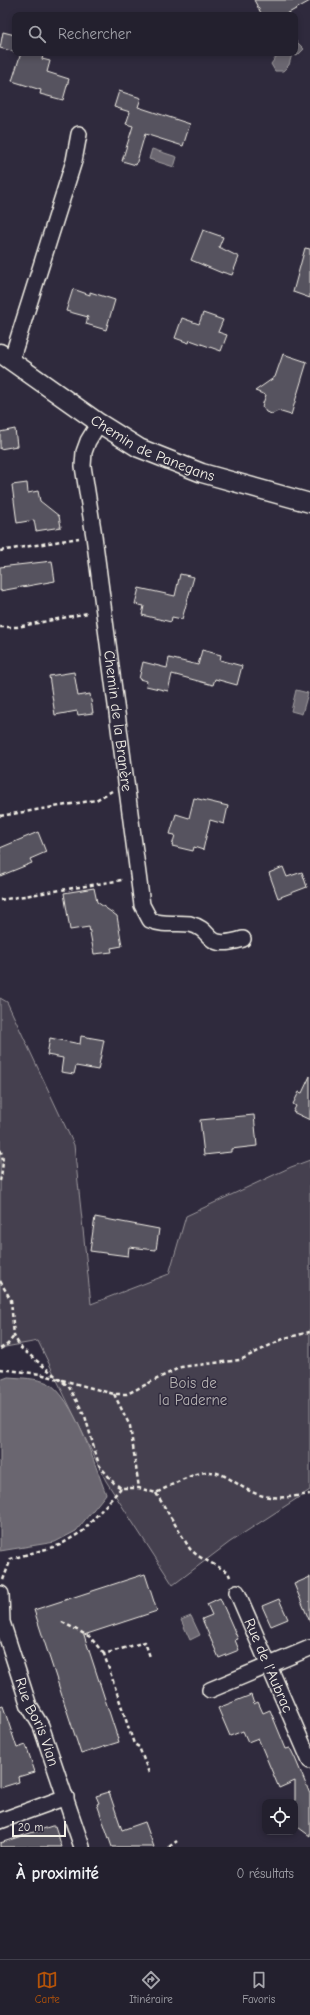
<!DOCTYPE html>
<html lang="fr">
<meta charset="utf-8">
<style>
:root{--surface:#23202e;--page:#2b2836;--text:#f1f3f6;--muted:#a3a3aa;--line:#403e4a;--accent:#b45309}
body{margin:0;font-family:"Comic Neue",sans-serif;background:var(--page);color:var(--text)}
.controls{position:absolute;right:12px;bottom:12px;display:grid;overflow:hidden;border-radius:8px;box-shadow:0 2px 6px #0003}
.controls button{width:36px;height:36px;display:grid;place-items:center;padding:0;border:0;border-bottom:1px solid var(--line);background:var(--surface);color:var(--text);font:20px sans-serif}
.scale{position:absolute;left:12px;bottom:10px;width:54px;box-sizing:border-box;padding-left:4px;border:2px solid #f4f1e8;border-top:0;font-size:11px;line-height:14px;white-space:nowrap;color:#f4f1e8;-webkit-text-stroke:3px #2f2a3d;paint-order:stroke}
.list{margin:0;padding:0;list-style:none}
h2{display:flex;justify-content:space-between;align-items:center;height:52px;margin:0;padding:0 16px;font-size:17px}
h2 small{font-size:13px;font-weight:400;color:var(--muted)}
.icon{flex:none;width:22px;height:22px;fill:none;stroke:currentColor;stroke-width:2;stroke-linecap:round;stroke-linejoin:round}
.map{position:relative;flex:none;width:310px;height:1847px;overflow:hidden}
.search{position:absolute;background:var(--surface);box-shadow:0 2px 6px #0003;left:12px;right:12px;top:12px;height:44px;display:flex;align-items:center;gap:10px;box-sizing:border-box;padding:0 14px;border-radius:8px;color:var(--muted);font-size:15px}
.sheet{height:112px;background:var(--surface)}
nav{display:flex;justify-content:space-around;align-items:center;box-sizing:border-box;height:56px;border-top:1px solid var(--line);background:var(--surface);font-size:11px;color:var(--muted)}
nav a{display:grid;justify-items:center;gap:2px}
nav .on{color:var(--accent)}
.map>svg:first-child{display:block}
</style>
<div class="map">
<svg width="310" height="1847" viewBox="0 0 310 1847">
<rect width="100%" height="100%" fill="#2f2a3d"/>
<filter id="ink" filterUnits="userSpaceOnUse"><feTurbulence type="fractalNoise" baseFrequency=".025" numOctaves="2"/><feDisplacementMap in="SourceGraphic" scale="8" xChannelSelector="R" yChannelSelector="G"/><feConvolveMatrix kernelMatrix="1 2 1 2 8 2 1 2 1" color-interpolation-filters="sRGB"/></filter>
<g filter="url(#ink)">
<polygon fill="#454050" stroke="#9c989c" points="0,998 7,1002 74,1145 91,1304 169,1274 186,1216 291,1167 310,1160 310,1490 230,1542 173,1585 106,1481 38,1341 0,1348"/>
<g fill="#6a6670" stroke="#a19ea0">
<polygon points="295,40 304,49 297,56 292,54 289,65 283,71 275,71 271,64 279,53 295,53"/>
<polygon points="152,149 177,157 174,167 149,159"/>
<polygon points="296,690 308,693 302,714 291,711"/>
<path d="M8,1377C21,1378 36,1378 48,1383C74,1397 95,1466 106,1494L76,1531L55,1542L0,1551V1380Z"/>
<polygon points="191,1616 200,1635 190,1640 181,1620"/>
</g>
<g fill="#56525f" stroke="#f4f1e8">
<polygon points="254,0 310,0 310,1 285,15 262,15"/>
<polygon points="3,32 15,35 15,52 0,48"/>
<polygon points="21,53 44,53 42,59 50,61 47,72 69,79 63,100 40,94 41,90 12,81"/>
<polygon points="119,91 141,98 138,107 190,124 183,146 145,134 136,165 122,161 133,126 126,124 130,112 114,107"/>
<polygon points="203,230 223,237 219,247 239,257 232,275 222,272 222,273 191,260"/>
<polygon points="305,248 310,249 310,298 293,292"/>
<polygon points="73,289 90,295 90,292 115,300 106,330 86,324 88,317 66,311"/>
<polygon points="203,313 223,320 218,332 227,335 221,351 190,340 189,343 175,338 182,318 199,324"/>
<polygon points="283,354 307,362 291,415 278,411 272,414 266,412 262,406 266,395 255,391 275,377"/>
<polygon points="15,429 17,446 0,449 0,432"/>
<polygon points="27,483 28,493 38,491 40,501 59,516 61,527 36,531 34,520 17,523 12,485"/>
<polygon points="52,561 55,581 0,591 0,567"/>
<polygon points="180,574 194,577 182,619 172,617 171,622 142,615 144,606 135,604 139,588 175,596"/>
<polygon points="202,650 221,655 220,660 242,666 237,685 215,679 213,685 172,674 168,691 146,686 147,681 139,679 143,662 167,668 169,658 198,665"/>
<polygon points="74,672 78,696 90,694 93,713 78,715 77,711 55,715 49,676"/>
<polygon points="194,798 228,806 224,824 210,820 203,850 194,847 193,851 172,846 175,835 170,834 176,814 189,818"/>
<polygon points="38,832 46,852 30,859 32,863 0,876 0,848"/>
<polygon points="283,867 287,877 302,872 307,887 278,898 269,873"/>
<polygon points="94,888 97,902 117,916 122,946 111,948 112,952 94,954 89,927 70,930 64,893"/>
<polygon points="81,1036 104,1040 98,1070 76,1066 74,1074 61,1072 63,1058 47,1055 50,1038 80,1044"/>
<polygon points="310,1076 310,1120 293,1112 296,1106 293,1104 299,1092 302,1093"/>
<polygon points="254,1115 257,1146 231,1149 231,1152 204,1155 200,1120"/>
<polygon points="95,1217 159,1229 156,1250 129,1247 128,1256 90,1251"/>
<polygon points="145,1574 157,1611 84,1635 119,1742 81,1754 34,1610"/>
<polygon points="310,1577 310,1622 294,1584"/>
<polygon points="220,1598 238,1639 235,1640 239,1650 219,1658 202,1619 212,1615 207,1604"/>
<polygon points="279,1599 288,1619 271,1626 262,1606"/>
<polygon points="251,1695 254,1704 258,1702 263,1713 270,1710 286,1749 290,1748 295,1758 310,1794 310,1836 295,1825 295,1781 279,1788 258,1738 248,1742 243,1731 230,1736 218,1708"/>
<polygon points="3,1706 17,1748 26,1745 35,1772 18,1777 19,1782 0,1788 0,1707"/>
<polygon points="109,1792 122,1830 145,1822 154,1847 112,1847 97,1804 99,1803 96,1796"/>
<polygon points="52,1826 55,1826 62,1847 0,1847 0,1843"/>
</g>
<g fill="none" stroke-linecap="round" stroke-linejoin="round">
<g stroke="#f4f1e8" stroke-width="18">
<g id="minor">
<polyline points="11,361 74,161 79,134"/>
<path id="s1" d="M99,423L88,441L84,452L83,466L94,536L142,905L150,920C164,926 176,922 190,924C216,930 202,951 243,939"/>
<path id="s2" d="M237,1592L310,1761"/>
<path id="s3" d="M1,1594L2,1622L29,1706L41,1726L82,1847"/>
<polyline points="210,1690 310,1648"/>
<polyline points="0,1821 66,1797"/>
</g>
</g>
<g stroke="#f4f1e8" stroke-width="21">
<g id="tertiary">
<path id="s4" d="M0,353L99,423L139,448L202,473L310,503"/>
</g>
</g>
<g stroke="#f4f1e8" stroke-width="2.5" stroke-dasharray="4 3" stroke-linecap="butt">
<polyline points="0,551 79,538"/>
<polyline points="0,627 17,627 88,613"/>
<polyline points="0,816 96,800 112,791"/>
<polyline points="0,900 122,880"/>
<path d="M0,1150C5,1158 2,1171 0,1181"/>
<path d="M0,1281L11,1300L14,1336L21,1348L69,1387L85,1416L99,1465L114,1483L121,1488H139L156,1493C170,1486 195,1471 210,1472C225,1472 239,1487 252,1492C271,1501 290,1497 310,1494"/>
<polyline points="0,1349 8,1344 14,1336"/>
<polyline points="0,1369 40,1374 114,1394 127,1394 181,1367 240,1360 285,1338 310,1332"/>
<polyline points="114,1394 130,1426 139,1488"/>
<polyline points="156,1493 190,1549 198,1556 228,1572 230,1577"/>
<polyline points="3,1580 11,1559 60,1545 83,1531 121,1488"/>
<polyline points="62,1622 90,1637 104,1654"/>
<polyline points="149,1773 139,1747 134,1744 104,1654 145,1642 150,1657"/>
<polyline points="169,1847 177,1841"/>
</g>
<use href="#minor" stroke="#2f2a3d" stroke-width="15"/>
<use href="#tertiary" stroke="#2f2a3d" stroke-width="18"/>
</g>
</g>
<g text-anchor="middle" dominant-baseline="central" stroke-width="3" stroke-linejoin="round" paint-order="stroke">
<g font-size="15" fill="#f4f1e8" stroke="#2f2a3d">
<text stroke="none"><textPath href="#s4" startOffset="181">Chemin de Panegans</textPath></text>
<text stroke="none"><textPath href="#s1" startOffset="304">Chemin de la Branère</textPath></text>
<text stroke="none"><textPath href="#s2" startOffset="80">Rue de l'Aubrac</textPath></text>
<text stroke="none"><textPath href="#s3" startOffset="134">Rue Boris Vian</textPath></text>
</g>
<g font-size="15" fill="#b7b3b3" stroke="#2f2a3d">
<text x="193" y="1383">Bois de<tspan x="193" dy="17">la Paderne</tspan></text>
</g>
</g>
</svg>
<div class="controls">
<button><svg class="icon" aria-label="locate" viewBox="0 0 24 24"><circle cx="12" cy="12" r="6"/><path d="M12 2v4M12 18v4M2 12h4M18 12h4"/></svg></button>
</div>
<div class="scale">20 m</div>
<div class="search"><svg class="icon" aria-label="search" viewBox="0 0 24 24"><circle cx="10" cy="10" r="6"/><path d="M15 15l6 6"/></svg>Rechercher</div>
</div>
<section class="sheet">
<h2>À proximité<small>0 résultats</small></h2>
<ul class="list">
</ul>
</section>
<nav>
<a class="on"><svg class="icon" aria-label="map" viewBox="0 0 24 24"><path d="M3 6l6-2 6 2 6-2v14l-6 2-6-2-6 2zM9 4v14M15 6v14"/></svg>Carte</a>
<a><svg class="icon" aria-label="directions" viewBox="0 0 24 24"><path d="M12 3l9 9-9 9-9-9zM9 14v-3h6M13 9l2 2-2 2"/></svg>Itinéraire</a>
<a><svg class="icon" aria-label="saved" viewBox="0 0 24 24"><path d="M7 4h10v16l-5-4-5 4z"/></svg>Favoris</a>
</nav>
